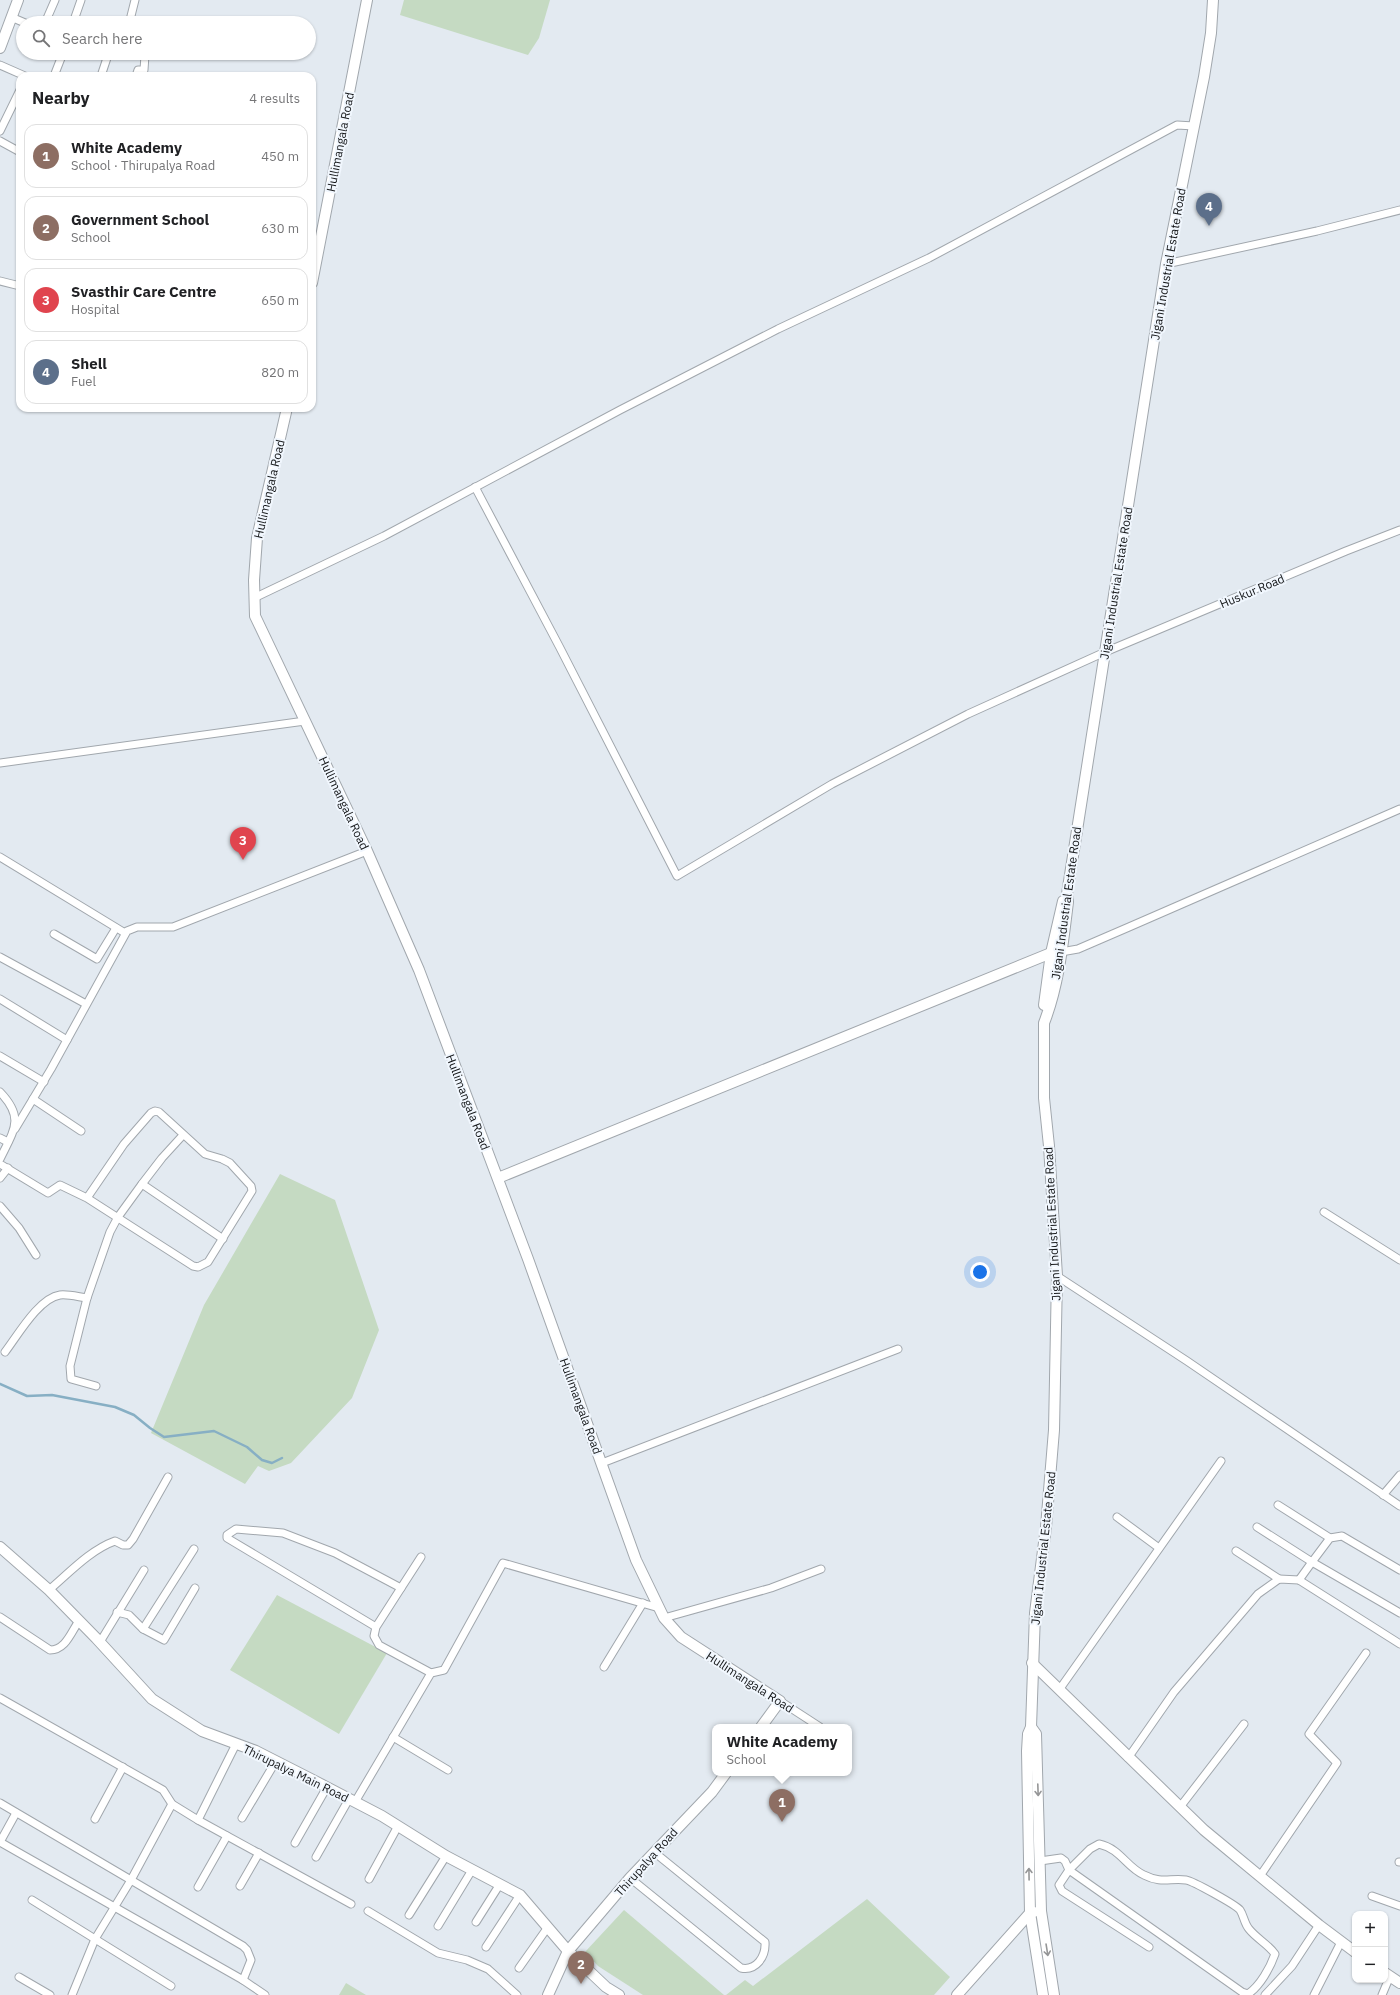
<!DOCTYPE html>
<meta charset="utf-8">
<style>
:root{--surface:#fff;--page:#f2f2f2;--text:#202124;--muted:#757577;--line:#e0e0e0;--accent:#ea580c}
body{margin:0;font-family:"IBM Plex Sans",sans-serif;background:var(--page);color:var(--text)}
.controls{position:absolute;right:12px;bottom:12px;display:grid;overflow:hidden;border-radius:8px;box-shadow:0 1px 3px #0004}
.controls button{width:36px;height:36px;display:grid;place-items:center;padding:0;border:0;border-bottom:1px solid var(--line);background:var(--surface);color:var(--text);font:20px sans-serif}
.you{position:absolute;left:980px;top:1272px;width:14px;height:14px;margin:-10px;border:3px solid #fff;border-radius:50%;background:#1a73e8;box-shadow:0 0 0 6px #1a73e833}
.badge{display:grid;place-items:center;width:26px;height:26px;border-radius:50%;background:var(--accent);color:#fff;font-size:13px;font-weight:700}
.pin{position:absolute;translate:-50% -33px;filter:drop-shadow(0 1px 2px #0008)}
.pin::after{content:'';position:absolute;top:21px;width:14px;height:12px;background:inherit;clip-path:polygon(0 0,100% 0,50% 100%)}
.popup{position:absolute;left:712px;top:1724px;width:140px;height:52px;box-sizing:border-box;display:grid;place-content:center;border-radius:8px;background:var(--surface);filter:drop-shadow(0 1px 3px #0005);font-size:13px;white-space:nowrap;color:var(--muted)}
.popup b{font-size:15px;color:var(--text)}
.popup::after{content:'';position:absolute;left:50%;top:100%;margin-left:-8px;border:8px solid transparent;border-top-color:var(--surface)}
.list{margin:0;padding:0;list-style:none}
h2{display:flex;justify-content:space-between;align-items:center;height:52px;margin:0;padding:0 16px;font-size:17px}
h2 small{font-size:13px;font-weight:400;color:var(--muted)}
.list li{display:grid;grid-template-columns:26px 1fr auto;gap:12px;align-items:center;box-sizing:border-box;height:64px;margin:0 8px 8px;padding:0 8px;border:1px solid var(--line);border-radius:12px}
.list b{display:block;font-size:15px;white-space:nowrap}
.list p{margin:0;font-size:13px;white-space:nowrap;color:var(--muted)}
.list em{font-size:13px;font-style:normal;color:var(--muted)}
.icon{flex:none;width:22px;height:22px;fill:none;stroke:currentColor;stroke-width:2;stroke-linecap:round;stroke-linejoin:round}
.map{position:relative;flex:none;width:1400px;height:1995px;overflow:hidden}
.search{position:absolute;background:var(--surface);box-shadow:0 1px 3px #0004;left:16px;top:16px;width:300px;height:44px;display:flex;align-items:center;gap:10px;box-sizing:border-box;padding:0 14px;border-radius:22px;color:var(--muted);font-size:15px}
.panel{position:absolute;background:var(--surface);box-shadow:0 1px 3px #0004;left:16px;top:72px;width:300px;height:340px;border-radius:12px}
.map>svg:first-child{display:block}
</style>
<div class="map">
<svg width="1400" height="1995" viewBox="0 0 1400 1995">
<rect width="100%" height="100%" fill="#e3eaf1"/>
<g fill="#c5dac2">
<polygon points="404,0 550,0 539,38 528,55 400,15"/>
<polygon points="280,1174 335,1200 379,1330 352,1398 291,1463 269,1471 258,1466 245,1484 151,1433 204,1305"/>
<polygon points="277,1595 387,1653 339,1734 230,1670"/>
<polygon points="867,1899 950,1977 934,1995 726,1995 745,1980 753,1986"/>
<polygon points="624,1910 724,1995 643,1995 598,1966 585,1952"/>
<polygon points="346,1983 366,1995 339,1995"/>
</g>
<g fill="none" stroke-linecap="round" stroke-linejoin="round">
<polyline stroke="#87afc4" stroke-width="2.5" points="0,1384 27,1396 52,1395 115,1407 134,1415 150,1428 164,1437 214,1431 247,1447 262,1460 272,1463 282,1458"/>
<g stroke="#a1a7ad" stroke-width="9">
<g id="street">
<polyline points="11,17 25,23"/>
<polyline points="45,23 55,0"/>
<polyline points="73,23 81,0"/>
<polyline points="134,23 130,20 135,0"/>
<polyline points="96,53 107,58 101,76"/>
<polyline points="0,65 25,76"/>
<polyline points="54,76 63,53"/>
<polyline points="136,76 138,70 144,70 145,55 143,53"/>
<polyline points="0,131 20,90"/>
<polyline points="0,141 20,152"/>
<polyline points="1166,264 1317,231 1400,210"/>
<polyline points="0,281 20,286"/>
<polyline points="475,487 559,646 677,876 832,784 968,714 1105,652 1346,551 1400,530"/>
<polyline points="254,598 384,536 620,410 778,329 929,258 1177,125 1194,126"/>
<polyline points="0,763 305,721"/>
<polyline points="0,857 125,933"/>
<polyline points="54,934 97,959 116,928"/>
<polyline points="1061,952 1078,949 1129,927 1400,809"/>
<polyline points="0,957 86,1004"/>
<polyline points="0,999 67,1040"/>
<polyline points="0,1056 44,1082"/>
<path d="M0,1092C25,1118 14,1130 0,1159"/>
<polyline points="33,1099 81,1131"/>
<polyline points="15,1129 51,1069 127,931 137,927 173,927 367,851"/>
<polyline points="0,1138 8,1142"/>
<polyline points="0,1164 48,1193 60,1185 87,1198 193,1266 198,1267 208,1262 252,1191 251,1186 230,1163 222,1159 205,1154 159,1112 155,1111 151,1113 124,1144 87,1198"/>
<polyline points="0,1178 8,1168"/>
<polyline points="142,1184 223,1239"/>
<polyline points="0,1206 19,1228 36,1255"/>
<polyline points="1324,1212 1400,1260"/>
<polyline points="1057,1276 1187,1361 1400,1506"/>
<path d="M5,1352C18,1335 39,1298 60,1295C68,1294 79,1297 87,1298"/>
<polyline points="96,1386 71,1379 70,1366 87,1298 110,1232 118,1217 142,1184 162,1158 183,1135"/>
<polyline points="602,1463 898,1349"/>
<polyline points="1383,1495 1400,1475"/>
<polyline points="1278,1505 1330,1538"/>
<polyline points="1117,1517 1159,1548"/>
<polyline points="1257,1527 1312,1562 1330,1538 1342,1536 1400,1570"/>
<polyline points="1236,1551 1279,1579"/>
<polyline points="1299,1580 1312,1562 1400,1613"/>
<polyline points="401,1588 421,1557"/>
<path d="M49,1590C69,1573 90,1550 115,1541L123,1545H128L133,1539L168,1477"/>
<polyline points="117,1612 129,1615 143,1629 164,1640 195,1588"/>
<path d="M0,1617L50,1650C66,1650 71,1632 79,1621"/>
<polyline points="664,1618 771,1588 821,1569"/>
<polyline points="376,1627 227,1538 227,1535 236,1529 283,1533 335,1553 401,1588 376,1627 374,1636 379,1645 431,1673"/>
<polyline points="143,1629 194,1549"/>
<polyline points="100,1642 144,1570"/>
<polyline points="604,1667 643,1603"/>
<polyline points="1059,1690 1221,1461"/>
<polyline points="0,1698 163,1790 172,1804 198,1820 236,1744"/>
<polyline points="780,1701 820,1727"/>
<polyline points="393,1737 448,1770"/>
<polyline points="1128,1758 1174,1692 1258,1594 1279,1579 1299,1580 1400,1644"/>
<polyline points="355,1802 431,1673 444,1670 503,1563 659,1608"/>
<polyline points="0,1803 243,1946 247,1950 251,1960 243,1980"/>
<polyline points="1180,1807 1244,1724"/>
<polyline points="242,1818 276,1761"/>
<polyline points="95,1819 123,1767"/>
<polyline points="198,1820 351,1904"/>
<polyline points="0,1842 243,1980 265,1995"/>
<polyline points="0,1842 16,1813"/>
<polyline points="295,1843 327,1787"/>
<polyline points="316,1857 349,1799"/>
<path d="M1040,1861L1061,1858L1065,1861L1069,1870L1090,1849L1099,1844C1121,1849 1126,1867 1144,1875C1162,1884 1169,1878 1186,1880C1193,1881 1236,1905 1240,1910C1244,1916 1244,1923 1249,1929C1257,1939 1268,1944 1275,1954C1270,1968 1260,1986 1248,1994L1242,1992L1069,1870L1059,1885L1062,1891L1149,1947"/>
<polyline points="1399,1862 1400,1862"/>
<polyline points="1260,1876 1337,1763 1309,1734 1366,1653"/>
<path d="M630,1878L741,1968C756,1971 766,1957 765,1942L654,1852"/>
<polyline points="369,1879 398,1826"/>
<polyline points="240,1886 259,1853"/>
<polyline points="198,1887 227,1836"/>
<polyline points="1372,1896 1400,1906"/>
<polyline points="32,1900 171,1986"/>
<polyline points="368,1911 438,1953 467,1960 488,1969 517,1995"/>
<polyline points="409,1915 446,1856"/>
<polyline points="476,1922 500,1884"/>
<polyline points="438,1926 472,1870"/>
<polyline points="486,1947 520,1895"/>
<polyline points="519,1968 548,1927"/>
<polyline points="19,1977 50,1995"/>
<polyline points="72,1995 95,1939 131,1880 172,1804"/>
<polyline points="1265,1995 1292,1966 1319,1925"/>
<polyline points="1314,1995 1341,1942"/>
<polyline points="1382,1995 1390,1976"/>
</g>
</g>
<g stroke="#a1a7ad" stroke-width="12">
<g id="secondary">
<polyline points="0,48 18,0"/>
<polyline points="312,283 367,0"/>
<polyline points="287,408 257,538 254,580 255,616 367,851 419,970 528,1259 636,1560 664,1618 681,1637 780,1701 761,1727"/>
<polyline points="1044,1005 1051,953 1063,901"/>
<polyline points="498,1178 1051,953"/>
<polyline points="0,1547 49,1590 96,1638 152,1699 202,1731 256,1751 313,1780 382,1816 446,1856 520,1895 568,1951 606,1987 619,1995"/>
<polyline points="1032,1663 1204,1830 1319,1925 1355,1952"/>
<polyline points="1031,1727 1028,1734 1027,1751 1030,1913 1043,1995"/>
<polyline points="1385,1973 1400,1983"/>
<polyline points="548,1995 568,1951 630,1878 712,1792 726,1773"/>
<polyline points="957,1995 1030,1913 1034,1912"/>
<path d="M1054,1995L1041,1911L1036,1734L1031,1727L1035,1613L1046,1527L1054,1430L1056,1327L1057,1276L1049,1146L1044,1098V1023C1059,985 1063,942 1068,902L1067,894L1166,264L1204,77L1211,33L1213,0"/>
</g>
</g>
<use href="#street" stroke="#fff" stroke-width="7"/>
<use href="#secondary" stroke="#fff" stroke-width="10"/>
</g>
<defs><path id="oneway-shaft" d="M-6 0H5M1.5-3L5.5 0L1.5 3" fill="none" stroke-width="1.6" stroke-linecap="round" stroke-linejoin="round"/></defs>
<g stroke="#959697">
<use href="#oneway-shaft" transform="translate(1038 1790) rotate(88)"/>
<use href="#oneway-shaft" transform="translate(1029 1874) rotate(-91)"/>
<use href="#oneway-shaft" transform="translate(1047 1950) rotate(81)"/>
</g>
<g text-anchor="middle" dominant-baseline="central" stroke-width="4" stroke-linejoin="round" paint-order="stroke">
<g font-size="12" fill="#141618" stroke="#f1f7fe">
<text transform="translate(340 142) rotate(-79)">Hullimangala Road</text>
<text transform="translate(1168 264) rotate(-80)">Jigani Industrial Estate Road</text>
<text transform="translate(269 489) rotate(-77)">Hullimangala Road</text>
<text transform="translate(1116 583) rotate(-81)">Jigani Industrial Estate Road</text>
<text transform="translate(1252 591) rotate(-23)">Huskur Road</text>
<text transform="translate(344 803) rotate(65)">Hullimangala Road</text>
<text transform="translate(1066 903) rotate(-82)">Jigani Industrial Estate Road</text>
<text transform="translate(468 1102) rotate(69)">Hullimangala Road</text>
<text transform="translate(1052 1224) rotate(-93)">Jigani Industrial Estate Road</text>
<text transform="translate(581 1406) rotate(70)">Hullimangala Road</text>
<text transform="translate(1043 1548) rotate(-84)">Jigani Industrial Estate Road</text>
<text transform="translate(750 1682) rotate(33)">Hullimangala Road</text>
<text transform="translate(296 1773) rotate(26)">Thirupalya Main Road</text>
<text transform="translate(646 1862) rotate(-48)">Thirupalya Road</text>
</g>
</g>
</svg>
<div class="controls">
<button>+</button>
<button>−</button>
</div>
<div class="you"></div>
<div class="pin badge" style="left:782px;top:1822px;background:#8d6e63">1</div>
<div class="popup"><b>White Academy</b>School</div>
<div class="pin badge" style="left:581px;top:1984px;background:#8d6e63">2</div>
<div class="pin badge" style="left:243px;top:860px;background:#e0444e">3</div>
<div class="pin badge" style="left:1209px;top:226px;background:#5c6f8a">4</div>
<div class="search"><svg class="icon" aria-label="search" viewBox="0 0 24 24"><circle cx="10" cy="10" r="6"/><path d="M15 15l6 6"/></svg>Search here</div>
<section class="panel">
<h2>Nearby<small>4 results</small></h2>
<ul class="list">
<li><span class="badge" style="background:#8d6e63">1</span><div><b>White Academy</b><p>School · Thirupalya Road</p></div><em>450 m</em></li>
<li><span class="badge" style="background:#8d6e63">2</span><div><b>Government School</b><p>School</p></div><em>630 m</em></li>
<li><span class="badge" style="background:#e0444e">3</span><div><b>Svasthir Care Centre</b><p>Hospital</p></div><em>650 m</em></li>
<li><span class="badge" style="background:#5c6f8a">4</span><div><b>Shell</b><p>Fuel</p></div><em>820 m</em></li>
</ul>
</section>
</div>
